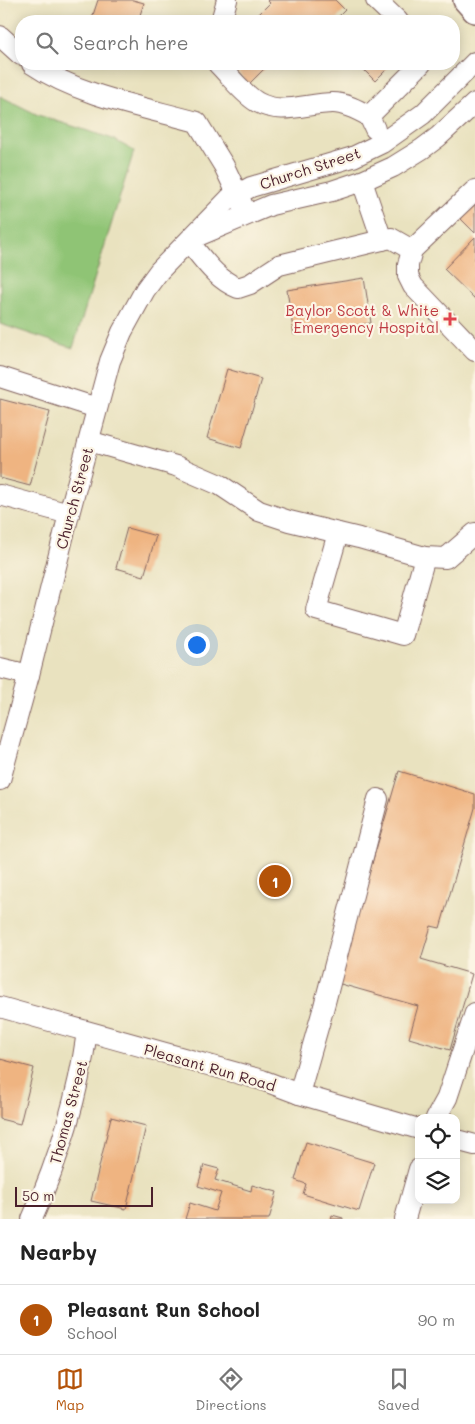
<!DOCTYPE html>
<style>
:root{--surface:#fff;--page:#f2f2f2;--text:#222;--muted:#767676;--line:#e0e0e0;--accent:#b45309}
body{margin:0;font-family:Mali,sans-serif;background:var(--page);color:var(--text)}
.controls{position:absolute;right:15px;bottom:15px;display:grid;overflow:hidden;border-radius:10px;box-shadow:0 2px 12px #0003}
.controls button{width:45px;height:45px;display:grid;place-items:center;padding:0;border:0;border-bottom:1px solid var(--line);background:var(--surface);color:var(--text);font:25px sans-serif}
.scale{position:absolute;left:15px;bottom:12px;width:138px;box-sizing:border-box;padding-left:5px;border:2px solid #4a1f2b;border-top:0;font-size:14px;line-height:18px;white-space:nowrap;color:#4a1f2b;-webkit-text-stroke:4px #fcf5e5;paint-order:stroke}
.you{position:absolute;left:196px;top:644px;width:18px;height:18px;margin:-12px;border:4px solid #fff;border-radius:50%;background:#1a73e8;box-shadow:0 0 0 8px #1a73e833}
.badge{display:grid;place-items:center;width:32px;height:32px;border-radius:50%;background:var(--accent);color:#fff;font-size:16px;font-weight:700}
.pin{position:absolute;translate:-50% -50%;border:2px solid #fff;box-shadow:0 1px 5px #0006}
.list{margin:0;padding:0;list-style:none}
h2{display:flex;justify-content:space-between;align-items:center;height:65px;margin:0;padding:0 20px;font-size:21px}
h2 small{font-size:16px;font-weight:400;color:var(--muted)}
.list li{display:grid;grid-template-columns:32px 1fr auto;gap:15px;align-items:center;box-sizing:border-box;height:70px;padding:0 20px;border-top:1px solid var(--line)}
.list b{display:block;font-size:19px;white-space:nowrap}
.list p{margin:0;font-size:16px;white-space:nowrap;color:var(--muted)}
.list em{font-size:16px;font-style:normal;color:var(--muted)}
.icon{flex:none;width:28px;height:28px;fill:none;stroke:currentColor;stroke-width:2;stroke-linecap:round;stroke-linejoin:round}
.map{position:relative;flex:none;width:475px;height:1219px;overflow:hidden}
.search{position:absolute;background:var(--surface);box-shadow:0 2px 12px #0003;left:15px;right:15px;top:15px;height:55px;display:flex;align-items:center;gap:12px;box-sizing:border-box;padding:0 18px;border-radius:20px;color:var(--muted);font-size:19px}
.sheet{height:135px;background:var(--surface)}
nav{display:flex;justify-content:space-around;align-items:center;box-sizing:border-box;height:70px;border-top:1px solid var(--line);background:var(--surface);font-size:14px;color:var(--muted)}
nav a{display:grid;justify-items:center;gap:2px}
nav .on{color:var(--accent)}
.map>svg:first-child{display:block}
</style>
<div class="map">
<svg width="475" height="1219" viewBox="0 0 475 1219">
<rect width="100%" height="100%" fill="#fcf5e5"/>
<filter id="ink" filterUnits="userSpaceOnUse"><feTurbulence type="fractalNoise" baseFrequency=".02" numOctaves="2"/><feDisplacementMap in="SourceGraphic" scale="10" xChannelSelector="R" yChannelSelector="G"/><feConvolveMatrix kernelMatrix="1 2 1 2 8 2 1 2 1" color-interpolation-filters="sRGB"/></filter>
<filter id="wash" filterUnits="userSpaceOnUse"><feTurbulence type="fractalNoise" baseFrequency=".0096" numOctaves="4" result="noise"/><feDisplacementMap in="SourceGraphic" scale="20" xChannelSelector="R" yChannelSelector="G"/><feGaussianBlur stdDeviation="1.12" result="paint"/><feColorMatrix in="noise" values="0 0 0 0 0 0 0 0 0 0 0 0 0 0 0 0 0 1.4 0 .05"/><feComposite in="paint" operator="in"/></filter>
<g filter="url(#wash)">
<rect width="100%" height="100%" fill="#e9e2bf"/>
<polygon fill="#8fc475" stroke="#6c7250" points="0,96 38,115 113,139 134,151 73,348 0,324"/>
<g id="blocks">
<g fill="#efb481">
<polygon points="98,0 133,0 144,3 138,21 91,21"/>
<polygon points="267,0 335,0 345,10 334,21 263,21 257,16 270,3"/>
<polygon points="230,64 269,64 249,84"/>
<polygon points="358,64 392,64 375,81"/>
<polygon points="475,200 475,233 459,217"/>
<polygon points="475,237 475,299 444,269"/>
<polygon points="364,278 371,323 294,335 287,290"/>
<polygon points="227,369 261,379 241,448 207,438"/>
<polygon points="0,399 50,412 30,486 0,478"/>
<polygon points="127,528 156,536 144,576 116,568"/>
<polygon points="399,771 475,794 475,808 440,928 431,926 421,959 472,974 450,1050 409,1038 418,1006 337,983"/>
<polygon points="0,1059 34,1068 20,1124 0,1119"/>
<polygon points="111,1117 146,1126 126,1209 91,1201"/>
<polygon points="306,1142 374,1163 359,1211 303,1194 306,1184 295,1180"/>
<polygon points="204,1165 219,1169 215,1180 251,1191 252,1185 277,1192 269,1219 185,1219 190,1203 215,1211 221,1193 198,1186"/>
<polygon points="332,1215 343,1218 343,1219 331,1219"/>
</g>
</g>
</g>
<g filter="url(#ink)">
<use href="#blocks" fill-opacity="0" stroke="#82635f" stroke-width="1"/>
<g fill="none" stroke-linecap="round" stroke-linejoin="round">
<g stroke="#82635f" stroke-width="22">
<g id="minor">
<polyline points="376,0 398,21"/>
<polyline points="221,21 227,0"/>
<polyline points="0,36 21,55"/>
<path d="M32,64C79,96 143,107 197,122L224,166L243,206"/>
<path d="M218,64C230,76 242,93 257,102C282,116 306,103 333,103C345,103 358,110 369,116"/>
<polyline points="375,129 369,116 421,64"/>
<polyline points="362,181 382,240"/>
<polyline points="475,190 412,250 408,265 408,276 413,286 475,351"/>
<polyline points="200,235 271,205 332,191 362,181 393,167 422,149 438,137 475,103"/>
<path d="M189,242C203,259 217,280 238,288L250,284L279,265L382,240L391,238L412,250"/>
<polyline points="0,377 97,408"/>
<polyline points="89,441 176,466 220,485 259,511 289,521 359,538 425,557 446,558 475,533"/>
<polyline points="0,495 69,514"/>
<polyline points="338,533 316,610 403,635 425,557"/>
<polyline points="0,668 29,675"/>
<polyline points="0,780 29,675 69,514 110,361 122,332 145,290 159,271 230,198 251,187 353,157 382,143 423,114 475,62"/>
<polyline points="0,1007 262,1080 299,1094 419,1129"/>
<polyline points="299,1094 323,1010 378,799"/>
<polyline points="436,1118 447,1098 475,1013"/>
<polyline points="456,1140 475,1145"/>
<path d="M32,1219C59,1159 78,1097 87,1032"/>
<polyline points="405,1219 419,1169"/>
</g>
</g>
<g stroke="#82635f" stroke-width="28">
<polyline id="major" points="466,0 475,10"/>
</g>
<use href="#minor" stroke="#fff" stroke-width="20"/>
<use href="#major" stroke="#fff" stroke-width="25"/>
</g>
</g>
<path fill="#e0444e" stroke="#fcf5e5" stroke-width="2" d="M447.5 311.5h5v5h5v5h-5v5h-5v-5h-5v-5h5z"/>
<g text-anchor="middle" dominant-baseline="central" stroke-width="4.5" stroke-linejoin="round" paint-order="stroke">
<g font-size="15" fill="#4a1f2b" stroke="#fcf5e5">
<text transform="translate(310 168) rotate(-18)">Church Street</text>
<text transform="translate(74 498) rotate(-75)">Church Street</text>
<text transform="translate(210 1067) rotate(16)">Pleasant Run Road</text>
<text transform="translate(68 1112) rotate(-75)">Thomas Street</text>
</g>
<g font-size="15" fill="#be3a42" stroke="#fcf5e5" text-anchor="end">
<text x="439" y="310">Baylor Scott &amp; White<tspan x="439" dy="17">Emergency Hospital</tspan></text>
</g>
</g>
</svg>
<div class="controls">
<button><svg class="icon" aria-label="locate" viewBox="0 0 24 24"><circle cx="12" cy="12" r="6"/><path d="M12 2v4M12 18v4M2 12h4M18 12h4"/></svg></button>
<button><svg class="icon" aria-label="layers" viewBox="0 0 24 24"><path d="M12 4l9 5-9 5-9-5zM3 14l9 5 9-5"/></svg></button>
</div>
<div class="scale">50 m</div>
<div class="you"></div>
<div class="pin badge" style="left:275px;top:881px">1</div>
<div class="search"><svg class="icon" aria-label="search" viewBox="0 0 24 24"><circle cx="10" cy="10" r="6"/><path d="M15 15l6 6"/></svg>Search here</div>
</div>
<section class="sheet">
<h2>Nearby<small></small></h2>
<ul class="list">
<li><span class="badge">1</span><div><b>Pleasant Run School</b><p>School</p></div><em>90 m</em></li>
</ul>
</section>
<nav>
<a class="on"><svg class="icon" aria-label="map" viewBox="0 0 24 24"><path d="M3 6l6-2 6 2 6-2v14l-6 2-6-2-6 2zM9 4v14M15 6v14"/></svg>Map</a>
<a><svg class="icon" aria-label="directions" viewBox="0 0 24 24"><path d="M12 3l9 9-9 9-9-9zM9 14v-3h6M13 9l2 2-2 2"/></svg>Directions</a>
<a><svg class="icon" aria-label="saved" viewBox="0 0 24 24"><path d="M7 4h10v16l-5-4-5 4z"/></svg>Saved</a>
</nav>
